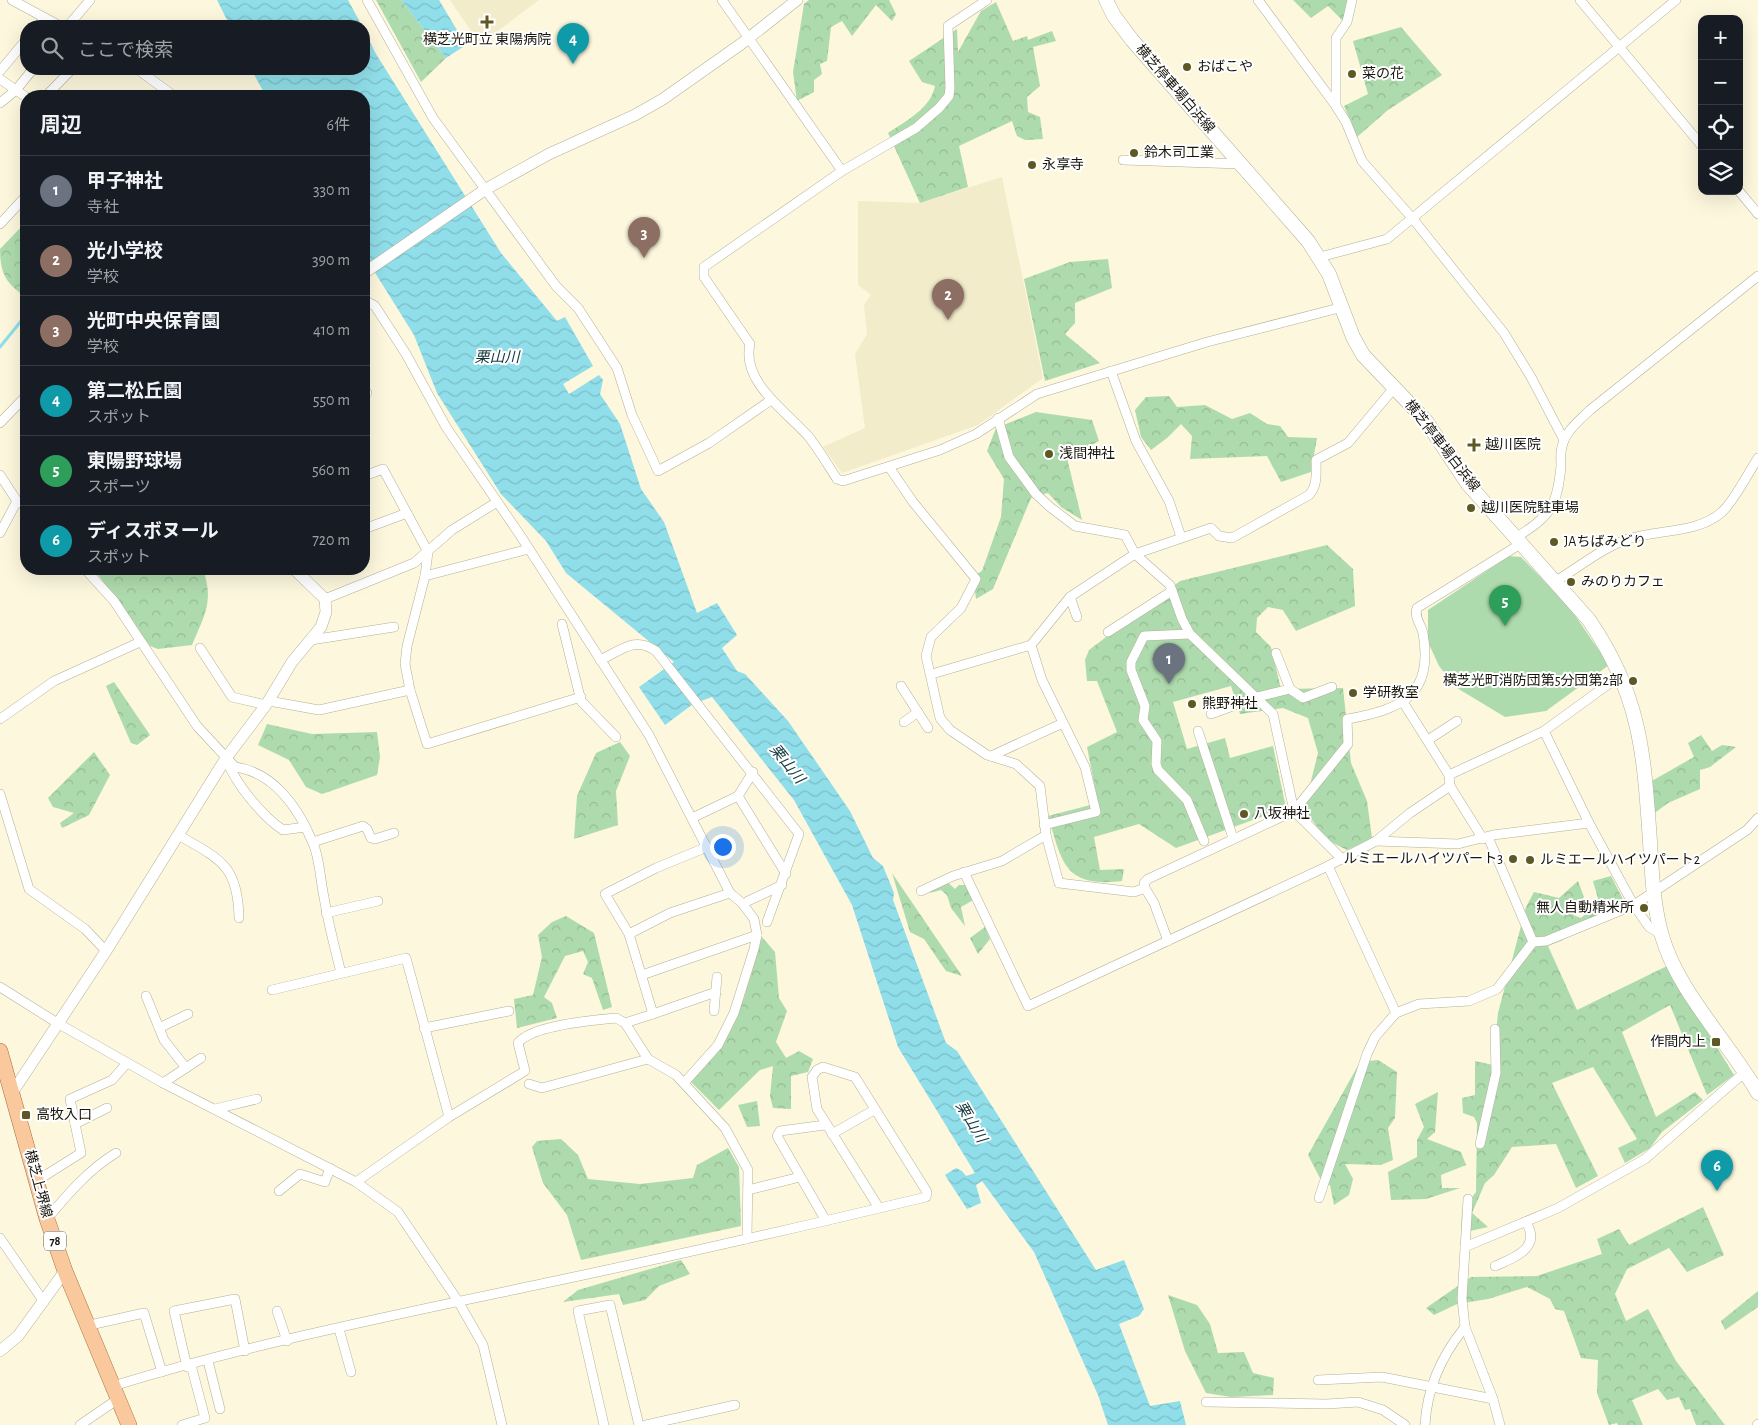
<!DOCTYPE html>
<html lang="ja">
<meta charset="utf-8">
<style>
:root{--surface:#171b24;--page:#20242c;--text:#f1f3f6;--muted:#9ea1a6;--line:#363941;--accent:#afad98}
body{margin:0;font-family:"Alegreya Sans","Noto Sans JP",sans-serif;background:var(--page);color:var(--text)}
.controls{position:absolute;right:15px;top:15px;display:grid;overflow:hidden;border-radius:10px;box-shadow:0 5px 20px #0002}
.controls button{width:45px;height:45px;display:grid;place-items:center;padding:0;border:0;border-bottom:1px solid var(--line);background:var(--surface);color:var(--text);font:25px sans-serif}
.you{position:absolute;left:722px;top:846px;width:18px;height:18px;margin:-12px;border:4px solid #fff;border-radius:50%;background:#1a73e8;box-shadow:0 0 0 8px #1a73e833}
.badge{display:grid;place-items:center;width:32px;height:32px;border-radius:50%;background:var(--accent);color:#fff;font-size:16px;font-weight:700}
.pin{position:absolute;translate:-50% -41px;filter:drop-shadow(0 1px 2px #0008)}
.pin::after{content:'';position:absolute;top:26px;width:18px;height:15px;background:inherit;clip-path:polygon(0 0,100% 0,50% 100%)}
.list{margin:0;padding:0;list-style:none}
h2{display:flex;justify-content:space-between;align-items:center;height:65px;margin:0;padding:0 20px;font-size:21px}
h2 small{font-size:16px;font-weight:400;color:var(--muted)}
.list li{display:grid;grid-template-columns:32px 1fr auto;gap:15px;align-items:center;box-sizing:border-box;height:70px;padding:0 20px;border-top:1px solid var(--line)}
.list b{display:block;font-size:19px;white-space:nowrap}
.list p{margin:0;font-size:16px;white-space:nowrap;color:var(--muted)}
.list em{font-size:16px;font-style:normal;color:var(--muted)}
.icon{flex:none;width:28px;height:28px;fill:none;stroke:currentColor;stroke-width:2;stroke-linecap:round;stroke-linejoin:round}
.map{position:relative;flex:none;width:1758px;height:1425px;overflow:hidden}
.search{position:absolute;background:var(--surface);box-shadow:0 5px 20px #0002;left:20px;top:20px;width:350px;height:55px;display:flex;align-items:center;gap:12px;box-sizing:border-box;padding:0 18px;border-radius:20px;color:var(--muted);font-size:19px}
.panel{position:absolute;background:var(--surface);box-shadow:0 5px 20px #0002;left:20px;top:90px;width:350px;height:485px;border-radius:20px}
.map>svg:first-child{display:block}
</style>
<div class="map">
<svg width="1758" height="1425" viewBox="0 0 1758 1425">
<defs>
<pattern id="forest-crowns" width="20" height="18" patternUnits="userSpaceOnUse" patternTransform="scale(1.25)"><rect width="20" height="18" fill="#aedbad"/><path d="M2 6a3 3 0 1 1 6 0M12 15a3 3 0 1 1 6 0" fill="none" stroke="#95bb94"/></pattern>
<pattern id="water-waves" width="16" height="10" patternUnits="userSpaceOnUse" patternTransform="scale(1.25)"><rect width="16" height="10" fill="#90dee9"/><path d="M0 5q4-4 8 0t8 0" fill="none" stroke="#7bbec7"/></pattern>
</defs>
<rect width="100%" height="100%" fill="#fcf7dd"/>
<g fill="#f2ecca">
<polygon points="450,0 539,0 480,44"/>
<polygon points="1002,177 1043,378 978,425 842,473 823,447 865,428 855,354 867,334 864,305 871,295 858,285 858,201 920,203"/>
</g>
<polygon fill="#aedbad" points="1509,556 1521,557 1570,608 1609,665 1546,711 1505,717 1457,688 1439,666 1428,642 1428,610"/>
<g fill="url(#forest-crowns)">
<polygon points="376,0 401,0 446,58 421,82"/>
<polygon points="809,0 889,0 896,14 892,21 876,5 852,36 842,21 831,27 827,61 820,64 822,74 814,80 814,92 797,101 793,72 804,4"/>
<polygon points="1293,0 1348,0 1344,22 1328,6 1311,18"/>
<path d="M996,2L1013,41L1027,36L1028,40L1052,31L1056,41L1033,47L1040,86L1027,97L1028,112L1040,117L1043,139L1025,140L1017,136L1012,121L959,146L968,187L920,203L888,133C906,121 931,108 935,86L922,82L909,61L957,29L958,52L981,11Z"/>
<polygon points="1401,27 1442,75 1388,110 1357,137 1344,106 1368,94 1353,41"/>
<path d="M26,222V297C6,284 0,273 0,249Z"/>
<polygon points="1108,259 1112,288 1075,303 1075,323 1065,334 1100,363 1045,381 1024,279 1070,262"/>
<polygon points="1169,396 1177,407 1205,405 1232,419 1250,413 1267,424 1280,426 1288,437 1317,438 1311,472 1281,482 1267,456 1190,459 1192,436 1181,424 1167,438 1151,450 1141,437 1135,410 1146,397"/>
<polygon points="1036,412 1092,420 1099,441 1067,458 1082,520 1061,507 1048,493 1031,498 993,589 976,599 973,576 982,571 1001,517 1004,479 987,451 996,428"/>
<path d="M1327,545L1353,569L1355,606L1296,631L1283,610L1268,607L1257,618L1256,632L1271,647L1281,689L1343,688L1351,763L1367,801L1372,838L1347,850L1327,840L1309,816L1306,801L1318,753L1308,718L1283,708L1240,714L1231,686L1173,702L1187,749L1225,738L1230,758L1273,746L1286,808L1176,848L1139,824L1094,837L1100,870L1124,869L1122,881C1064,888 1062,862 1048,816L1098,803L1087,747L1117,732L1097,681H1087L1085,660L1089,650L1180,581Z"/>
<path d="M94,569H203C214,602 205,614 192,645L158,649L150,646Z"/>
<polygon points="114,682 150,735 137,745 131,743 106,686"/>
<polygon points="267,724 312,734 377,732 380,757 377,775 322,794 306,787 289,760 258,745"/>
<polygon points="1701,735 1712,751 1722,745 1736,747 1710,767 1700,770 1700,789 1668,803 1652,815 1650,782 1694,757 1688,743"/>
<polygon points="620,742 630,756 616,791 618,825 574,839 577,796 596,753"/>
<polygon points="94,752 110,775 89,815 62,828 60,823 74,813 53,807 48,798"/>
<polygon points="892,873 962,976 946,971 924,939 910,932"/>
<polygon points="1611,876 1626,905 1561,931 1563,940 1548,946 1577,1010 1667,966 1734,1075 1707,1095 1670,1005 1622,1032 1656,1117 1695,1092 1703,1100 1662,1132 1650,1148 1625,1163 1618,1148 1637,1139 1593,1067 1552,1083 1598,1176 1576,1188 1556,1144 1512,1147 1494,1175 1485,1183 1472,1213 1488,1227 1461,1233 1462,1211 1476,1192 1477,1123 1474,1117 1463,1113 1462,1098 1475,1095 1475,1061 1493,1065 1498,1013 1526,907 1534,892 1559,898 1578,881 1584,897 1573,915 1581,918 1599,902 1593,881"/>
<polygon points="942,877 955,889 959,885 973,885 975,899 961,907 965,926 951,908 947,895 941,890 930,893 935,883"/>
<polygon points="566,916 594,933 612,1007 603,1010 592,978 583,974 588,962 583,951 565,956 544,997 552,1003 557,1018 517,1028 514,999 533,995 542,957 538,935 552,922"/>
<polygon points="985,927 990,939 978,954 970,938"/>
<polygon points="762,937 775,952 779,998 787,1011 776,1042 786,1058 799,1051 813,1059 808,1072 791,1076 791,1109 773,1108 770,1096 773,1066 760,1070 719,1110 691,1082 723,1045 744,998"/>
<polygon points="1378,1060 1397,1072 1395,1118 1388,1128 1393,1160 1381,1165 1345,1164 1353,1179 1349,1195 1334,1205 1330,1185 1323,1184 1308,1155 1360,1062"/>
<polygon points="1438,1092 1435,1132 1427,1139 1461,1152 1466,1165 1441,1175 1442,1188 1460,1188 1426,1199 1391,1200 1388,1172 1417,1157 1417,1140 1424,1127 1415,1104"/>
<polygon points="757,1101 760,1126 747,1127 738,1105"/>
<polygon points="561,1139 578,1155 588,1179 640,1184 693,1178 697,1165 728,1148 739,1167 741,1226 581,1260 567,1215 543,1183 532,1147 537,1141"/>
<polygon points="1703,1207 1724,1255 1687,1272 1669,1248 1627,1269 1615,1294 1626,1321 1648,1309 1676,1361 1725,1425 1696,1425 1690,1409 1685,1410 1679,1397 1667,1400 1658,1389 1632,1400 1643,1425 1618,1425 1617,1423 1609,1425 1597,1393 1598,1360 1581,1358 1564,1311 1555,1309 1550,1299 1527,1287 1488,1299 1457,1304 1434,1315 1426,1308 1471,1277 1537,1276 1602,1254 1597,1239 1619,1229 1629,1245"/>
<polygon points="681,1260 690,1274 659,1286 645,1300 623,1305 619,1294 563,1302 578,1290"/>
<polygon points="1758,1291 1758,1307 1725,1330 1721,1321"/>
<polygon points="1168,1295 1197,1305 1210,1324 1218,1353 1244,1352 1253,1373 1274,1378 1273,1395 1231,1397 1206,1393 1185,1351"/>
</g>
<g fill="url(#water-waves)">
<polygon points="217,0 348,0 362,26 230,26"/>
<polygon points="401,0 439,0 466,45 446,58"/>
<polygon points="364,30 376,54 501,253 557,321 565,317 593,366 563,384 569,394 599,375 603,380 600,394 620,424 641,489 664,522 697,613 717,603 737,635 722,648 737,671 745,674 788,721 850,811 873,858 883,866 894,893 893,900 946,1043 957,1051 1096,1270 1124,1260 1144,1309 1139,1316 1119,1324 1150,1406 1180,1401 1186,1425 1108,1425 1098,1395 1034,1252 982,1181 976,1185 981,1203 967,1209 945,1175 956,1168 962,1171 966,1176 975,1173 898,1047 852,905 794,800 712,697 693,704 665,725 639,687 674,662 566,573 546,541 501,494 437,393 414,335 364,255 364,96 266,96 251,69 364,69"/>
</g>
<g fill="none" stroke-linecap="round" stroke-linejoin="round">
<polyline stroke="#90dee9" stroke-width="3" points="0,347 26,315"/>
<g stroke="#b4b097" stroke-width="10">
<g id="minor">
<polyline points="12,0 60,26"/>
<polyline points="367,0 433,118 556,286 578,308 617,368 632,415 658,471 709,443 771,400"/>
<polyline points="722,0 842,171"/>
<path d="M987,0L948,26L950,88L949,96L939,108L916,128L842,171L704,267V277L750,344C741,382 787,412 809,437C819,450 828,465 837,479L843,481L940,450L976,434L1037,394L1207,342L1343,307"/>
<polyline points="1258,0 1336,106 1346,122 1362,161 1413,219 1504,333 1531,377 1564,440"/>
<polyline points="1580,0 1702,146"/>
<polyline points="38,26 45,18"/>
<polyline points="68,26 90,0"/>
<polyline points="137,69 174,96"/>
<polyline points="0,71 26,40"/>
<polyline points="0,79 26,97"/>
<polyline points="46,96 72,69"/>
<polyline points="0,103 16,90 33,69"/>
<polyline points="1336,106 1336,38 1347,22 1352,0"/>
<polyline points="1123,160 1240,164"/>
<polyline points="1739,191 1758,214"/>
<polyline points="0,224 26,196"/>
<polyline points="1320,257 1387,239 1676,0"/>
<polyline points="364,300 375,306 406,354 446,427 520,535 649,735 730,893 742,903 754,919 757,935 754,949 734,1013 718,1045 684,1083"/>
<polyline points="1111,371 1136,441 1169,501 1181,537"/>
<polyline points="364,395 367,393"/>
<polyline points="998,418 1009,457 1036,494 1050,507 1075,526 1125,535 1135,554 1170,585 1182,619 1190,634 1273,714 1294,811 1348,744 1347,719"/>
<polyline points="0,423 26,396"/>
<polyline points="889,467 913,502 976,579 961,608 931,637 926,656 940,718 950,730 987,755 1016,764 1040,786 1046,835 1059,883 1134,892 1145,888 1154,903 1168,941"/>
<polyline points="0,475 17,501 26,506"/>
<polyline points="364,476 383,469 428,552 425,576 407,646 405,664 410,690"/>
<polyline points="364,529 407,513"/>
<polyline points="0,533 17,501"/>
<path d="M1517,537C1551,515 1557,507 1561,466C1561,460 1560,453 1562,447C1565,431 1579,421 1590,410L1758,276"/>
<path d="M85,569L114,601L197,726L235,767C273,772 298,807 312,841C320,857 320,880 324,897C328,923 335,948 341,973"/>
<polyline points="425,576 529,549"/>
<path d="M1556,581C1579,567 1602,548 1628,539C1659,529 1697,534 1722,512C1735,500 1748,473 1758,458"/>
<polyline points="1070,597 1077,617"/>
<polyline points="325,599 414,563 452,530 497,502"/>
<polyline points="562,624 581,701 616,737"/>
<polyline points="1108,632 1172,591"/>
<polyline points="1190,634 1144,636 1131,662 1131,670 1145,706 1143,720 1157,741 1156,764 1158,770 1187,800 1204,841"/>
<polyline points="311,640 394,627"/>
<polyline points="1031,645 1042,680 1085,767 1096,812 1044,825"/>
<polyline points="200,648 232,697 266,705"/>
<polyline points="1276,653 1290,689 1303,698 1332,687"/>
<path d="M600,660C622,650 635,636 656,651L799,834L767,922"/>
<path d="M932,674L1031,645L1070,597L1091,583L1135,554L1211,528L1219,536L1232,538L1309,495C1318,485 1316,473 1316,460L1348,443L1394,388"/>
<polyline points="901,686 928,728"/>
<polyline points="269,701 319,710 410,690 427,744 581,697"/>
<polyline points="1403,702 1449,775"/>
<polyline points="1211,714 1257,697 1290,689"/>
<polyline points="0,719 54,681 140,642"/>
<path d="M1348,719C1401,709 1434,696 1423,633C1421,624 1414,618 1417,608L1522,543"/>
<polyline points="904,722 918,712"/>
<polyline points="1198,731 1233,838"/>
<polyline points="1544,731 1589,823 1633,904 1649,927 1661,934"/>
<polyline points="1428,740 1457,721"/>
<polyline points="991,756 1063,723"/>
<path d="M227,761C236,784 262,816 283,830L305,827"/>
<polyline points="0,794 29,889 85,929 106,951"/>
<polyline points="738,796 786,874"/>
<polyline points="692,818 738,796 753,772"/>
<path d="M178,835C220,859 238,865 239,918"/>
<polyline points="1483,839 1450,786 1449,775 1544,731 1621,675"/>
<polyline points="1376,841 1458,844 1493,835 1589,823"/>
<polyline points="313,842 363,826 367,829 371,838 375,839 394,833"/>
<polyline points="1328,866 1396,1013"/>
<polyline points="964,872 1028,1006 1328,866 1376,841 1410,813 1450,786"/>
<polyline points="1145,888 1144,883 1148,879 1294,811 1342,859"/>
<polyline points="921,891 953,876 1002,861 1046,835"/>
<polyline points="748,901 782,885"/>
<polyline points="326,913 378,901"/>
<polyline points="629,934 670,913 730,893"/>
<polyline points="1533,942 1546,941 1634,905 1747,830 1758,818"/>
<polyline points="642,975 757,935"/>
<polyline points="0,987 59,1024 163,1083 356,1182 398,1212 458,1301 483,1345 502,1425"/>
<polyline points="272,990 406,958 449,1117"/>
<polyline points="146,996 164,1040 186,1068"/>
<polyline points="714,1011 717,977"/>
<polyline points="653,1014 716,992"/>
<polyline points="625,1023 653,1014 629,934 605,894 656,868 707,847"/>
<polyline points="159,1028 188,1014"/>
<polyline points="424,1028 509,1011"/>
<polyline points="163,1083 201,1058"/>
<polyline points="529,1084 542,1088 648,1059"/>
<polyline points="215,1109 257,1099"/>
<polyline points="75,1124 107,1108"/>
<polyline points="825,1125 780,1131 777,1136 826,1221"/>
<polyline points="832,1134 874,1110"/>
<polyline points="1480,1144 1496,1073 1495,1029"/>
<polyline points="38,1180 81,1153 70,1099 112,1080 127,1063"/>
<path d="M356,1182L449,1117L525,1071L518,1043C532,1025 594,1020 616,1018L625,1023L648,1059L676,1075L725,1128L748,1170L747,1239"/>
<polyline points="748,1190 800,1177"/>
<polyline points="279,1191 300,1174 325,1182 330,1168"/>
<polyline points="1319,1198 1367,1054 1375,1037 1396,1013 1419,1004 1469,1001 1497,989 1533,942 1488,837"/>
<polyline points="1468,1199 1462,1299 1465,1327 1493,1399 1500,1425"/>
<path d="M47,1219C67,1195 89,1169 116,1153"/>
<polyline points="0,1238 44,1302"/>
<polyline points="1465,1247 1558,1208 1645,1159 1745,1072"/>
<path d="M1495,1266C1514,1258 1542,1248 1526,1222"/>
<polyline points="277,1311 287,1341"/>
<polyline points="90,1325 144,1313 162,1372"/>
<polyline points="339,1329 351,1372"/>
<polyline points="208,1361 220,1409"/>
<polyline points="187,1367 174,1311 235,1299 245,1351"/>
<polyline points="1318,1380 1382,1377 1493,1399"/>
<path d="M113,1386C264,1340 420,1310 574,1277C692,1252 809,1225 926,1197L927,1192L855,1077L823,1067L817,1070L812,1077L817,1109L879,1208"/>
<polyline points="1206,1402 1327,1404 1358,1402 1383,1410 1405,1425"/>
<polyline points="80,1425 118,1399"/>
<polyline points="182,1425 205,1418 191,1365"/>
<polyline points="604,1425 578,1311 610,1305 639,1425"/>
<polyline points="646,1425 735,1405"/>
<path d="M1425,1425C1427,1388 1442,1355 1465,1327"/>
<polyline points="1757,1425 1758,1424"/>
</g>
</g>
<g stroke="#b4b097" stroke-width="12">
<g id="tertiary">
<polyline points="364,273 486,189 549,154 635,115 663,99 741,44 797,0"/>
<polyline points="12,1093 106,951 226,758 266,705 292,662 321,627 326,612 325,599 294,569"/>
<polyline points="0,1351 18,1336 65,1271"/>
</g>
</g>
<g stroke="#b4b097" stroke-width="15">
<path id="secondary" d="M1106,0L1114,16L1132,40L1308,241L1329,274L1353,337L1363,355L1426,421L1468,484L1589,620C1641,696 1644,754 1650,842C1652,873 1653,905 1662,936C1677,990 1729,1043 1758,1093"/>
</g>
<g stroke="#a77140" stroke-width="16">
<polyline id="primary" points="0,1051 47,1219 65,1271 129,1425"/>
</g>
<use href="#minor" stroke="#fff" stroke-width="9"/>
<use href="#tertiary" stroke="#fff" stroke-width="11"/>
<use href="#secondary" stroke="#fff" stroke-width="14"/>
<use href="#primary" stroke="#f9c89d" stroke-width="15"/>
</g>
<g fill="#5e5824" stroke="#fff" stroke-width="2">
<path d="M484.5 14.5h5v5h5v5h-5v5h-5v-5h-5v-5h5z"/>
<circle cx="1187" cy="67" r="5"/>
<circle cx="1352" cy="74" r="5"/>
<circle cx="1134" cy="153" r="5"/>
<circle cx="1032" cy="165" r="5"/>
<path d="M1471.5 437.5h5v5h5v5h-5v5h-5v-5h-5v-5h5z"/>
<circle cx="1049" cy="454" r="5"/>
<circle cx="1471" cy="508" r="5"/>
<circle cx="1554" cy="542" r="5"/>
<circle cx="1571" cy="582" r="5"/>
<circle cx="1633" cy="681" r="5"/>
<circle cx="1353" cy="693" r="5"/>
<circle cx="1192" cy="704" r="5"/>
<circle cx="1244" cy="814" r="5"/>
<circle cx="1513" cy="859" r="5"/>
<circle cx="1530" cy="860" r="5"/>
<circle cx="1644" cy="908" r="5"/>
<rect x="1711" y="1037" width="10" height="10" rx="2.5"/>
<rect x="21" y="1110" width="10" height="10" rx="2.5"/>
</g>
<g text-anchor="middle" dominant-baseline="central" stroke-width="4" stroke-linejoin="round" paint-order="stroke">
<rect fill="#fff" stroke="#5d5b55" stroke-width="1" x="44" y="1231.5" width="22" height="19" rx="4"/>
<g font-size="12" font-weight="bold" fill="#17150c">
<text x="55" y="1241">78</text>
</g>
<g font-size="14" fill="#17150c" stroke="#fff" text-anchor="start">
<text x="487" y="40" text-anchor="middle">横芝光町立 東陽病院</text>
<text x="1197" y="67">おばこや</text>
<text x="1362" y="74">菜の花</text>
<text x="1144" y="153">鈴木司工業</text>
<text x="1042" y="165">永享寺</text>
<text x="1485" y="445">越川医院</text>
<text x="1059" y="454">浅間神社</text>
<text x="1481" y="508">越川医院駐車場</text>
<text x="1564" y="542">JAちばみどり</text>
<text x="1581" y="582">みのりカフェ</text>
<text x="1623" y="681" text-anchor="end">横芝光町消防団第5分団第2部</text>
<text x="1363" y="693">学研教室</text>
<text x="1202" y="704">熊野神社</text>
<text x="1254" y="814">八坂神社</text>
<text x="1503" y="859" text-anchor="end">ルミエールハイツパート3</text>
<text x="1540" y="860">ルミエールハイツパート2</text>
<text x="1634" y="908" text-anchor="end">無人自動精米所</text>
<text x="1706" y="1042" text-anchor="end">作間内上</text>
<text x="36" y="1115">高牧入口</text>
</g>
<g font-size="14" fill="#17150c" stroke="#fff">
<text transform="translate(1175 89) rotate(49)">横芝停車場白浜線</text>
<text transform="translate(1442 446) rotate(52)">横芝停車場白浜線</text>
<text transform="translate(38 1184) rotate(75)">横芝上堺線</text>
</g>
<g font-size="15" font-style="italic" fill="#12383d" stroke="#fff">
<text x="497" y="357">栗山川</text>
<text transform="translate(787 764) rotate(51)">栗山川</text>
<text transform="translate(971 1122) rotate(59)">栗山川</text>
</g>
</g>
</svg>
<div class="controls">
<button>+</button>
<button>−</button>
<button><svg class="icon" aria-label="locate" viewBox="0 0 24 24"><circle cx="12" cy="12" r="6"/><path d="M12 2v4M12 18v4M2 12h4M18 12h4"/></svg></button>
<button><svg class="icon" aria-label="layers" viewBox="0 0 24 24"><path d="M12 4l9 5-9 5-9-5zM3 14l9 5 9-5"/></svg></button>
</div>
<div class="you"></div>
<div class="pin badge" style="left:1169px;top:684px;background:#6b7280">1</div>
<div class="pin badge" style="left:948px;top:320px;background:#8d6e63">2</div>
<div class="pin badge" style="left:644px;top:258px;background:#8d6e63">3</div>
<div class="pin badge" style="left:573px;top:64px;background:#0f9aa8">4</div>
<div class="pin badge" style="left:1505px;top:626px;background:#2e9e5b">5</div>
<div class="pin badge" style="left:1717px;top:1191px;background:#0f9aa8">6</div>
<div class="search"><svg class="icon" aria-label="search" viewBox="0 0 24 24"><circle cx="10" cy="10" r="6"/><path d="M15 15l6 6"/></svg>ここで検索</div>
<section class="panel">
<h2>周辺<small>6件</small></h2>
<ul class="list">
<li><span class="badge" style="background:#6b7280">1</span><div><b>甲子神社</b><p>寺社</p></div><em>330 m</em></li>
<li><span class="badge" style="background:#8d6e63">2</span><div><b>光小学校</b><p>学校</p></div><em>390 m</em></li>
<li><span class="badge" style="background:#8d6e63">3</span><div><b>光町中央保育園</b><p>学校</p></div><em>410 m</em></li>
<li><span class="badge" style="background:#0f9aa8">4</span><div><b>第二松丘園</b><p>スポット</p></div><em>550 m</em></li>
<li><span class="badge" style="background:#2e9e5b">5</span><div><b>東陽野球場</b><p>スポーツ</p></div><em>560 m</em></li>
<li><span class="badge" style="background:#0f9aa8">6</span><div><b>ディスボヌール</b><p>スポット</p></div><em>720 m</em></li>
</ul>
</section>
</div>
